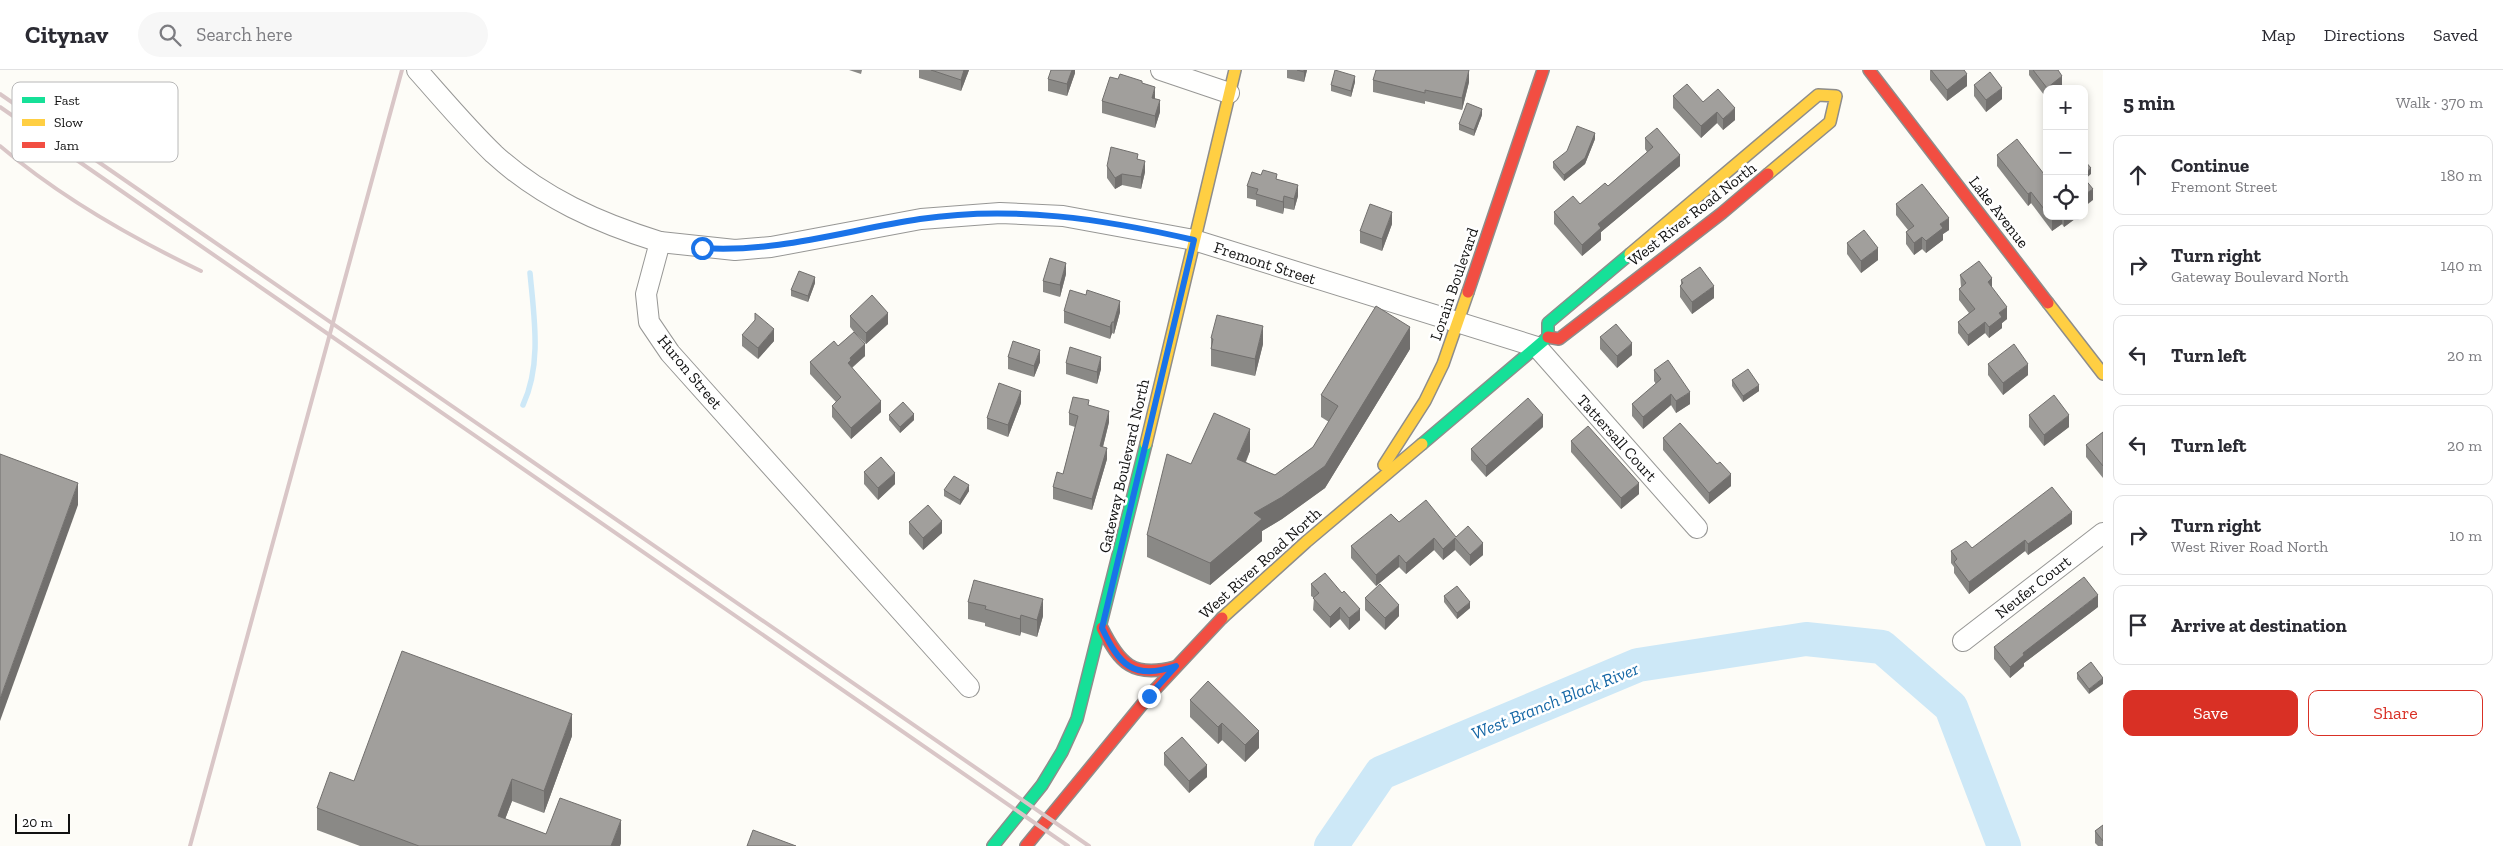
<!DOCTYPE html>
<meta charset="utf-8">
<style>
:root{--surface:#fff;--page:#f7f7f7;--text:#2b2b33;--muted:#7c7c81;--line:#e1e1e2;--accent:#d93025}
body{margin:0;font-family:"Zilla Slab",serif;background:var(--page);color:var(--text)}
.controls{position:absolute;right:15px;top:15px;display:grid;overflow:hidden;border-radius:10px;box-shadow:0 2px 8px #0003}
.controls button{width:45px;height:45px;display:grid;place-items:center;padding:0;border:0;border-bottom:1px solid var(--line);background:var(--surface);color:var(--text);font:25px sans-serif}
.scale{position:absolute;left:15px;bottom:12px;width:55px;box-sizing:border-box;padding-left:5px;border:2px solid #111;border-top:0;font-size:14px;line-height:18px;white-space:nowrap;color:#111;-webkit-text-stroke:4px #fff;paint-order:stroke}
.stop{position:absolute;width:15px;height:15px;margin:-11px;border:4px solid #1a73e8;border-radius:50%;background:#fff}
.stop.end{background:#1a73e8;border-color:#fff;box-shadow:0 1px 5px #0008}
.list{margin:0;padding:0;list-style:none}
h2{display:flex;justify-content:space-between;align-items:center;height:65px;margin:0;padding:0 20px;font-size:21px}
h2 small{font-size:16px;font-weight:400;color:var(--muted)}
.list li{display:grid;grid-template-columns:32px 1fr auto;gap:15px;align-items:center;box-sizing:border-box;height:80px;margin:0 10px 10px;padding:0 10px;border:1px solid var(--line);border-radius:10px}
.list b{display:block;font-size:19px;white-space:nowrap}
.list p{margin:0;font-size:16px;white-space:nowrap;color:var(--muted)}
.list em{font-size:16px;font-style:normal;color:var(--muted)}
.actions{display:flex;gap:10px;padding:15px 20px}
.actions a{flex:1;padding:11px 0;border:1px solid var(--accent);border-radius:10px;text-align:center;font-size:18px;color:var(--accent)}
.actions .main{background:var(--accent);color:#fff}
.icon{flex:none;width:28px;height:28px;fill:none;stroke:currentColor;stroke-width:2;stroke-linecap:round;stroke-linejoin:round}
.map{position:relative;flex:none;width:2103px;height:776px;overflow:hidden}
header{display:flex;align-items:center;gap:30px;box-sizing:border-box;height:70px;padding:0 25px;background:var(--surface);border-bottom:1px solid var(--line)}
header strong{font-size:24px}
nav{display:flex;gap:28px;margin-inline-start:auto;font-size:18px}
.search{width:350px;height:45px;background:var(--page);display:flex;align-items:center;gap:12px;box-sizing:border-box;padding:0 18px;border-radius:28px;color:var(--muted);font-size:19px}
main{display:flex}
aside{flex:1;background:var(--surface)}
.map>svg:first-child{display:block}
</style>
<header>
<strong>Citynav</strong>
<div class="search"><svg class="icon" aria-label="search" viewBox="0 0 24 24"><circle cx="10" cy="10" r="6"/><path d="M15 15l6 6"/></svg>Search here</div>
<nav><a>Map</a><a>Directions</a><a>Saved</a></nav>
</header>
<main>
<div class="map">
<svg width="2103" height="776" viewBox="0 0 2103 776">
<rect width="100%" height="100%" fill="#fdfcf7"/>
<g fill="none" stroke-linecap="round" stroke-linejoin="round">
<path stroke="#cde8f7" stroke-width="5.5" d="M523,335C542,294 534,247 530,203"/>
<polyline stroke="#cde8f7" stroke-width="34" points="1331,776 1381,703 1638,595 1806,569 1882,577 1951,637 2004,776"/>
<g stroke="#979795" stroke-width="22">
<g id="street">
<path d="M417,0C442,28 467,58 494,84C542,128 599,153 660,172L646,224L649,252L670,283L969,617"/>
<polyline points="1161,0 1229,23"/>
<polyline points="660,172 735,180 771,177 921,149 1000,143 1063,146 1194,170 1537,277 1697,458"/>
<polyline points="1963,571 2103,463"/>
</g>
</g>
<g stroke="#8e8d8b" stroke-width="14">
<g id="fast">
<polyline points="1422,374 1548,267 1548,253 1630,184"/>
<polyline points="993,776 1042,715 1062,682 1077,649 1146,374"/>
</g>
</g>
<g stroke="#8e8d8b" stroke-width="14">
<g id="slow">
<polyline points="1630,184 1818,25 1836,26 1830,52 1768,104"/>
<polyline points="2048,233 2103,304"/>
<polyline points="1146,374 1235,0"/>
<polyline points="1384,395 1425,331 1443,294 1468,222"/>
<polyline points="1222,548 1306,472 1422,374"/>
</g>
</g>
<g stroke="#8e8d8b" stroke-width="14">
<g id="jam">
<polyline points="1869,0 2048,233"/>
<polyline points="1468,222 1543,0"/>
<polyline points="1548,267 1559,269 1722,143 1768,104"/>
<path d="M1102,558C1120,594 1133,608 1175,597"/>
<polyline points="1026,776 1149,626 1222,548"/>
</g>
</g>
<use href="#street" stroke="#fffffe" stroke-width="20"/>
<use href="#fast" stroke="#16e098" stroke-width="11"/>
<use href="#slow" stroke="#ffcf43" stroke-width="11"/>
<use href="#jam" stroke="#f24e42" stroke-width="11"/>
<g stroke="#d9c6c7" stroke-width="4">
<polyline points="0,24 1089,776"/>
<polyline points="0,37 1068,776"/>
<path d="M0,76C60,127 130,167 201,201"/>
<polyline points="190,776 402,0"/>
</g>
</g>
<g fill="#8a8986">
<polygon points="849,0 862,0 861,4"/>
<polygon points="919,0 969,0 961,21 919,8"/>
<polygon points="1075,0 1075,3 1067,26 1048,21 1048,9"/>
<polygon points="1287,0 1307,0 1304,12 1287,8"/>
<polygon points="1930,0 1964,0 1967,16 1947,31 1930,10"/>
<polygon points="2029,0 2058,0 2062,18 2061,19 2047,19 2047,29 2029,5"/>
<polygon points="1118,9 1142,13 1155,29 1160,42 1155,58 1102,43 1102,31"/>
<polygon points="1373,10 1469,12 1462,40 1425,31 1425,34 1373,22"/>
<polygon points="1355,12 1351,27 1331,21 1331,15"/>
<polygon points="1974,15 2002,29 1986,42 1974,26"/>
<polygon points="1673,26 1703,32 1735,50 1723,60 1717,53 1701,68 1673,38"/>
<polygon points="1482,45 1474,66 1459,60 1459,54"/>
<polygon points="1645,68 1680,96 1601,162 1601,170 1582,186 1554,154 1554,142 1580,134 1608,116 1647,82 1645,79"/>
<polygon points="1595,69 1585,94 1564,111 1553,98 1553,92"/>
<polygon points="1997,85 2047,108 2047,146 2079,146 2064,157 2062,154 2052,161 2031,133 2028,136 1997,96"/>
<polygon points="1138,89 1145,102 1141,119 1122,115 1115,119 1107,108 1107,96"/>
<polygon points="1277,109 1298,126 1294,140 1284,138 1283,144 1256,136 1256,130 1247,128 1247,116"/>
<polygon points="1896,134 1949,160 1943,164 1943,170 1926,183 1922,179 1914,185 1906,174 1906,162 1908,160 1896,145"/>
<polygon points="1392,154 1382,181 1360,173 1360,161"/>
<polygon points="1847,173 1878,190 1861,203 1847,184"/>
<polygon points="1066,204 1060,227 1043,222 1043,211"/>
<polygon points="1960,205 1992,218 2007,249 2002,253 2002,258 1989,268 1985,263 1968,276 1958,263 1958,252 1969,243 1959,230 1959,219 1961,217"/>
<polygon points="1681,210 1714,228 1692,244 1680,227 1680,216 1681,214"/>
<polygon points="815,213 808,232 791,226 791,220"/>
<polygon points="1086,225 1120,242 1114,264 1112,263 1110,269 1064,253 1064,241"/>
<polygon points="850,246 888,254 866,274 857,265 865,286 852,298 881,342 851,369 832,347 832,336 836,332 810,304 810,292 838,276 854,262 850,257"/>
<polygon points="742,265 774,271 758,289 742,276"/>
<polygon points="1600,267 1632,285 1617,298 1600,279"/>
<polygon points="1211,268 1263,274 1255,306 1211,296"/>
<polygon points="1410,279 1325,418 1282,449 1262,461 1262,471 1210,515 1147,487 1147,465 1191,394 1250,381 1246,392 1275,405 1313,377 1329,352 1321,347 1321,325"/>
<polygon points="1008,287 1040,292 1034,307 1008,299"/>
<polygon points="1066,293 1101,299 1097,314 1066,304"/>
<polygon points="1988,294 2028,305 2003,325 1988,305"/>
<polygon points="1654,300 1690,334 1676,343 1671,335 1643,359 1632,346 1632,334 1656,314 1654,311"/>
<polygon points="1732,310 1759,321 1743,332 1732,316"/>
<polygon points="1021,333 1008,367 987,359 987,348"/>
<polygon points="1089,336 1109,352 1103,377 1107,389 1092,440 1053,429 1053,417 1063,404 1075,357 1069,355 1069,343"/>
<polygon points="889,345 914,350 900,363 889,350"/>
<polygon points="2029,345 2069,357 2044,376 2029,357"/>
<polygon points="1543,357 1486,407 1471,390 1471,379"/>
<polygon points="2103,362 2103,408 2086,387 2086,375"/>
<polygon points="1663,368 1731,416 1709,434 1663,380"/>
<polygon points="1571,371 1639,424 1621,439 1571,382"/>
<polygon points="864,402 895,414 878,430 864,414"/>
<polygon points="944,420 969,421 960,435 944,426"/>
<polygon points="909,452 942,463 923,480 909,464"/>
<polygon points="1399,452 1456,467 1483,485 1470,496 1455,480 1443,490 1434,480 1406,504 1399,497 1376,516 1351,488 1351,476"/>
<polygon points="2072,454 2028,485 2025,481 1969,524 1954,503 1954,497 1951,493 1951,481 1972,478"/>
<polygon points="1311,514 1360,550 1349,560 1340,549 1330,558 1313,540 1314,528 1311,526"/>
<polygon points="1444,526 1470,538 1457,549 1444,532"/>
<polygon points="1365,528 1399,546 1385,560 1365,540"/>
<polygon points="968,532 1043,546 1037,567 1021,562 1020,566 985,556 985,553 968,549"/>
<polygon points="2098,537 2024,593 2024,596 2010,608 1994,589 1994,577"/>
<polygon points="2091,592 2089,624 2077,609 2077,603"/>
<polygon points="1190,630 1259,678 1245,692 1222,670 1218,674 1190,647"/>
<polygon points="572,666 544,743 512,731 505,749 546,764 621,773 620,776 360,776 317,760 317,738 354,711"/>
<polygon points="1164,683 1207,707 1189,723 1164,695"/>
<polygon points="2103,755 2103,776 2098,776 2095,773 2095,761"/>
</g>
<g fill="#716f6d">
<polygon points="964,0 969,0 961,21 961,10"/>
<polygon points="1072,0 1075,0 1075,3 1067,26 1067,14"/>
<polygon points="1304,0 1307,0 1304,12"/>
<polygon points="1469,0 1469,12 1462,40 1462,28"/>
<polygon points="1967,4 1967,16 1947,31 1947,20"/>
<polygon points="1355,6 1355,12 1351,27 1351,21"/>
<polygon points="2062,6 2062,18 2061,19 2047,19 2047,18"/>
<polygon points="1155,17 1155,28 1152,40 1152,28"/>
<polygon points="2002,18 2002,29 1986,42 1986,30"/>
<polygon points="1160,30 1160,42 1155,58 1155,46"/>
<polygon points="1735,38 1735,50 1723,60 1723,49"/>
<polygon points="1482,39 1482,45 1474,66 1474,60"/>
<polygon points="1717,42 1717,53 1701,68 1701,56"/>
<polygon points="1595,63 1595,69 1585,94 1564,111 1564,105"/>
<polygon points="1680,85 1680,96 1601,162 1601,170 1582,186 1582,175 1598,154"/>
<polygon points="1145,91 1145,102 1141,119 1141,107"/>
<polygon points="2091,98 2091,104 2084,110 2084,104"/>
<polygon points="1122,104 1122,115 1115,119 1115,108"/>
<polygon points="1298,115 1298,126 1294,140 1294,129"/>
<polygon points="2093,119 2093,130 2084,137 2084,125"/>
<polygon points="2031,122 2031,133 2028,136 2028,124"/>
<polygon points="1284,126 1284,138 1283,144 1283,132"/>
<polygon points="1392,142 1392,154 1382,181 1382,169"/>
<polygon points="2057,146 2062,146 2062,154 2052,161 2052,150"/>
<polygon points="2064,146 2079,146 2064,157"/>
<polygon points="1949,148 1949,160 1943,164 1943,170 1926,183 1926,171 1940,154"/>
<polygon points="1922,167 1922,179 1914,185 1914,173"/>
<polygon points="1878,178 1878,190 1861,203 1861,191"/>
<polygon points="1066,193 1066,204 1060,227 1060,215"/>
<polygon points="815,207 815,213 808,232 808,226"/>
<polygon points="1992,208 1992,220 1988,212"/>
<polygon points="1714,216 1714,228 1692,244 1692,232"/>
<polygon points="1120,231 1120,242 1114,264 1114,252"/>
<polygon points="2007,237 2007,249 2002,253 2002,258 1989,268 1989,257 1999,243"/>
<polygon points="888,243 888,254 866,274 866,263"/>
<polygon points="1112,252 1112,263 1110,269 1110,257"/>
<polygon points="1985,252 1985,263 1968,276 1968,265"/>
<polygon points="1263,256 1263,274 1255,306 1255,289"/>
<polygon points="1410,257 1410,279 1325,418 1282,449 1262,461 1262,471 1210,515 1210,493 1254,443 1282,427"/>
<polygon points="774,259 774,271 758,289 758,278"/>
<polygon points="1632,273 1632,285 1617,298 1617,286"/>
<polygon points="865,274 865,286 851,298 848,293 850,288"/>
<polygon points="1040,280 1040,292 1034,307 1034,296"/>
<polygon points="1101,287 1101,299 1097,314 1097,302"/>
<polygon points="2028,294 2028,305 2003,325 2003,313"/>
<polygon points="1759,315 1759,321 1743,332 1743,326"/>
<polygon points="1021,321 1021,333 1008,367 1008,355"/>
<polygon points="1690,322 1690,334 1676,343 1676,331"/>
<polygon points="1671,324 1671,335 1643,359 1643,347"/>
<polygon points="881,331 881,342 851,369 851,358"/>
<polygon points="1109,341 1109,352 1100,388 1100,376"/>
<polygon points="914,344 914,350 900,363 900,357"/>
<polygon points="1543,345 1543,357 1486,407 1486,396"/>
<polygon points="2069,345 2069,357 2044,376 2044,365"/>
<polygon points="1250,359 1250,381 1237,411 1237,389"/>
<polygon points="1107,378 1107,389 1092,440 1092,429"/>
<polygon points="895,403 895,414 878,430 878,418"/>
<polygon points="1731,404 1731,416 1709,434 1709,423"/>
<polygon points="78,413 78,435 0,651 0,629"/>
<polygon points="1639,413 1639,424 1621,439 1621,428"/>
<polygon points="969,415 969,421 960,435 960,430"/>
<polygon points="2072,442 2072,454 2028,485 2028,474"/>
<polygon points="942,451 942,463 923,480 923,468"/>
<polygon points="1434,468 1434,480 1406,504 1406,493"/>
<polygon points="1455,468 1455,480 1443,490 1443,479"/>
<polygon points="2025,470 2025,481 1969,524 1969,512"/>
<polygon points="1483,473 1483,485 1470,496 1470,485"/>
<polygon points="1399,485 1399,497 1376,516 1376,505"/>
<polygon points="2098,525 2098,537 2024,593 2024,596 2010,608 2010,597 2023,583"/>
<polygon points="1043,529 1043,546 1037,567 1037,550"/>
<polygon points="1470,532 1470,538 1457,549 1457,543"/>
<polygon points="1399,535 1399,546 1385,560 1385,548"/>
<polygon points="1340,537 1340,549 1330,558 1330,547"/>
<polygon points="1360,539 1360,550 1349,560 1349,548"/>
<polygon points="1021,545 1021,562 1020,566 1020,549"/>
<polygon points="2103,608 2103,614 2089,624 2089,619"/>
<polygon points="572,644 572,666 544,743 544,721"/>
<polygon points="1222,653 1222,670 1218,674 1218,657"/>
<polygon points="1259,661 1259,678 1245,692 1245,675"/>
<polygon points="1207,695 1207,707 1189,723 1189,711"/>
<polygon points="512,709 512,731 498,768 498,746"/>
<polygon points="621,750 621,773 620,776 611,776"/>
</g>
<g fill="#a19f9c" stroke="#716f6d">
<polygon points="931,0 964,0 961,10"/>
<polygon points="1051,0 1072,0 1067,14 1048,9"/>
<polygon points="1297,0 1304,0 1304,2"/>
<polygon points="1335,0 1355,6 1351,21 1331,15"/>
<polygon points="1376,0 1469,0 1462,28 1425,20 1425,23 1373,10"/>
<polygon points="1931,0 1964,0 1967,4 1947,20"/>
<polygon points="2033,0 2058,0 2062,6 2047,18"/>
<polygon points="1990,2 2002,18 1986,30 1974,15"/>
<polygon points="1120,4 1142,11 1142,13 1155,17 1152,28 1160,30 1155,46 1102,31 1110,7 1118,9"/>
<polygon points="1687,14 1703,32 1718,19 1735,38 1723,49 1717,42 1701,56 1673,26"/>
<polygon points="1467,33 1482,39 1474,60 1459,54"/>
<polygon points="1577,56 1595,63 1585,88 1564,105 1553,92 1567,81"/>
<polygon points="1657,58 1680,85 1598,154 1601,158 1582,175 1554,142 1573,126 1580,134 1605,113 1608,116 1653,77 1645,68"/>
<polygon points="2017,69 2047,108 2047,143 2031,122 2028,124 1997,85"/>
<polygon points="1111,77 1138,84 1137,89 1145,91 1141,107 1122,104 1115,108 1107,96"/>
<polygon points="2084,90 2091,98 2084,104"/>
<polygon points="1263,100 1277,104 1276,109 1298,115 1294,129 1284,126 1283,132 1256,124 1258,119 1247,116 1252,102 1261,105"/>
<polygon points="2084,108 2093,119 2084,125"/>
<polygon points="1922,114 1949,148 1940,154 1943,158 1926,171 1922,167 1914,173 1906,162 1914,156 1896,134"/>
<polygon points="1370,134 1392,142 1382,169 1360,161"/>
<polygon points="2049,146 2057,146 2052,150"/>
<polygon points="1864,160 1878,178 1861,191 1847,173"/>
<polygon points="1050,188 1066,193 1060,215 1043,211"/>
<polygon points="1979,191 1992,208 1988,212 2007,237 1999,243 2002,247 1989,257 1985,252 1968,265 1958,252 1975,239 1959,219 1966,213 1960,205"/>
<polygon points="1700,197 1714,216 1692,232 1680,216 1683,213 1681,210"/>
<polygon points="799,201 815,207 808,226 791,220"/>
<polygon points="1070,220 1086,225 1087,220 1120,231 1114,252 1112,252 1110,257 1064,241"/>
<polygon points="872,225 888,243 866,263 850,246"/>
<polygon points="1376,236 1410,257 1325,396 1282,427 1254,443 1262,449 1210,493 1147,465 1167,384 1191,394 1214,343 1250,359 1237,389 1275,405 1313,377 1338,336 1321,325"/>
<polygon points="755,243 774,259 758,278 742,265 755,250"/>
<polygon points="1217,245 1263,256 1255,289 1211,279 1213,269 1211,268"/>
<polygon points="1616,254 1632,273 1617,286 1600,267"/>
<polygon points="854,262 865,274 850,288 851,290 848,293 881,331 851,358 832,336 841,327 810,292 834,271 838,276"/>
<polygon points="1013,271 1040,280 1034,296 1008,287"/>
<polygon points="2014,274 2028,294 2003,313 1988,294"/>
<polygon points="1070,277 1101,287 1097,302 1066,293"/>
<polygon points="1668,290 1690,322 1676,331 1671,324 1643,347 1632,334 1661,309 1654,300"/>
<polygon points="1748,299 1759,315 1743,326 1732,310"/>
<polygon points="999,313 1021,321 1008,355 987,348"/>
<polygon points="2054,325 2069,345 2044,365 2029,345"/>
<polygon points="1073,327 1089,330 1088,335 1109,341 1100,376 1107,378 1092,429 1053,417 1057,402 1063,404 1078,346 1069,343"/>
<polygon points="1528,328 1543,345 1486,396 1471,379"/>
<polygon points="903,332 914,344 900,357 889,345"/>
<polygon points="1680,353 1717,394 1720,392 1731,404 1709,423 1663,368"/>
<polygon points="1588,356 1639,413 1621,428 1571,371"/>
<polygon points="2103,362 2103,396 2086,375"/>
<polygon points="0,384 78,413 0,629"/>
<polygon points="881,387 895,403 878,418 864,402"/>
<polygon points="954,406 969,415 960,430 944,420"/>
<polygon points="2052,417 2072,442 2028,474 2025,470 1969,512 1954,492 1957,489 1951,481 1966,471 1972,478"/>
<polygon points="1426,430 1456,467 1468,456 1483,473 1470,485 1455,468 1443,479 1434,468 1406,493 1399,485 1376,505 1351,476 1391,444 1399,452"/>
<polygon points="928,435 942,451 923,468 909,452"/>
<polygon points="1325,503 1342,523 1344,521 1360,539 1349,548 1340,537 1330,547 1313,528 1319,523 1311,514"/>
<polygon points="2084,507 2098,525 2023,583 2024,585 2010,597 1994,577"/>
<polygon points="974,510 1043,529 1037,550 1021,545 1020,549 985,539 986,536 968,532"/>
<polygon points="1380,514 1399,535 1385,548 1365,528"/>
<polygon points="1457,516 1470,532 1457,543 1444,526"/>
<polygon points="402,581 572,644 544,721 512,709 498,746 546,764 560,728 621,750 611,776 419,776 317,738 330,702 354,711"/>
<polygon points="2091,592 2103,608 2089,619 2077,603"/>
<polygon points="1208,611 1259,661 1245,675 1222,653 1218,657 1190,630"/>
<polygon points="1182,667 1207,695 1189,711 1164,683"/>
<polygon points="2103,755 2103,771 2095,761"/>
<polygon points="753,760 796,776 747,776"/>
</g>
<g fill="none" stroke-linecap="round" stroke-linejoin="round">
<path stroke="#1a73e8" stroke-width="6" d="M702,178C777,183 847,160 920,149C1012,135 1104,149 1194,170L1102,558C1119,594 1133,611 1176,596L1149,626"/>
</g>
<g text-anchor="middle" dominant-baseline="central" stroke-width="5" stroke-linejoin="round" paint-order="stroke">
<g font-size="16" fill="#111" stroke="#fff">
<text transform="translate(1999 142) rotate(52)">Lake Avenue</text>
<text transform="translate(1692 144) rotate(-38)">West River Road North</text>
<text transform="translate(1265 193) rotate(18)">Fremont Street</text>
<text transform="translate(1454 214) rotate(-71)">Lorain Boulevard</text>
<text transform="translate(690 302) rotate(50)">Huron Street</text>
<text transform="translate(1617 368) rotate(48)">Tattersall Court</text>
<text transform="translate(1124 396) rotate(-77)">Gateway Boulevard North</text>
<text transform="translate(1260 493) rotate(-42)">West River Road North</text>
<text transform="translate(2033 517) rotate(-38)">Neufer Court</text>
</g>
<g font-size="18" font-style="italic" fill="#1768a6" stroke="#fff">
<text transform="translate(1555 631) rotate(-22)">West Branch Black River</text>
</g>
</g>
<rect x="12" y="12" width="166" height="80" rx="8" fill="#fff" stroke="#b8b8b8" stroke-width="1"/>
<rect x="22" y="27" width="23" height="6" fill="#16e098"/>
<rect x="22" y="49" width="23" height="7" fill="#ffcf43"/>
<rect x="22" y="72" width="23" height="6" fill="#f24e42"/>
<g font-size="14" fill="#111">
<text x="54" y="35">Fast</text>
<text x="54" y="57">Slow</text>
<text x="54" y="80">Jam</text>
</g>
</svg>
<div class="controls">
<button>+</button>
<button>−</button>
<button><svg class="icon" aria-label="locate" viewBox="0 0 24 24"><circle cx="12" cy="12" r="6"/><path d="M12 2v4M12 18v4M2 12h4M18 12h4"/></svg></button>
</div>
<div class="scale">20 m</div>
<div class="stop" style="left:702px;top:178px"></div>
<div class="stop end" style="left:1149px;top:626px"></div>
</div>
<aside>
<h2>5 min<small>Walk · 370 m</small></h2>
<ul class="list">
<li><svg class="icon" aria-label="ahead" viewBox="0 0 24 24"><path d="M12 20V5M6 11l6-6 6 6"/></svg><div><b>Continue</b><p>Fremont Street</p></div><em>180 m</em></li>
<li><svg class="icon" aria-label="right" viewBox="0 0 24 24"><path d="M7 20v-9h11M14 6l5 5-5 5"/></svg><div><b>Turn right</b><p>Gateway Boulevard North</p></div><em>140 m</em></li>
<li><svg class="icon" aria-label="left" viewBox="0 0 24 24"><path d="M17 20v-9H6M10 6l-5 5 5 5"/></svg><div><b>Turn left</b></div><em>20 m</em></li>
<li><svg class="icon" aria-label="left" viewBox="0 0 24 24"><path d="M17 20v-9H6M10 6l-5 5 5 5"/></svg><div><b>Turn left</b></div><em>20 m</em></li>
<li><svg class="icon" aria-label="right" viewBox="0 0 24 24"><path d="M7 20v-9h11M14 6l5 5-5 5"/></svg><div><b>Turn right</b><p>West River Road North</p></div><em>10 m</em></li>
<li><svg class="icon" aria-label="arrive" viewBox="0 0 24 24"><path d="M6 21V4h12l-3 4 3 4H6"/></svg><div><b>Arrive at destination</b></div></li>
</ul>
<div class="actions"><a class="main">Save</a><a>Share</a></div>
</aside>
</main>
